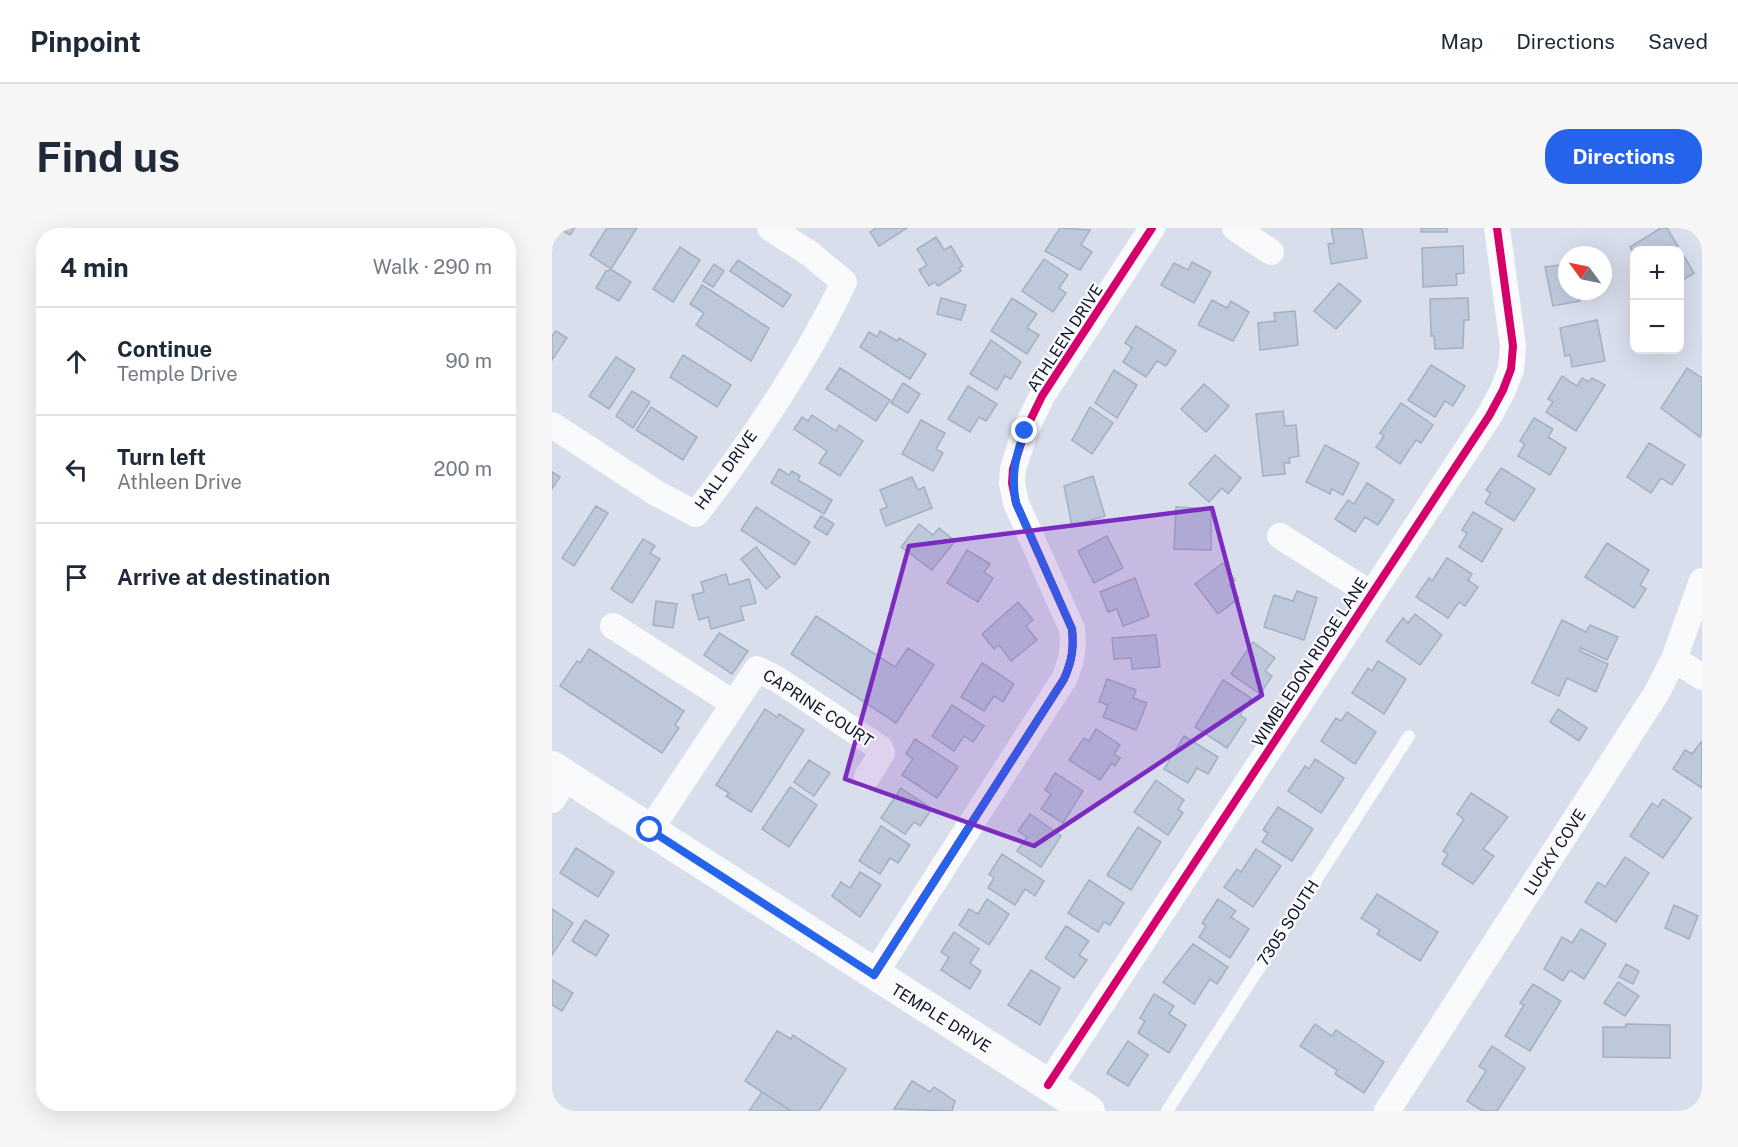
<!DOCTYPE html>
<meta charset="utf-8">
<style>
:root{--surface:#fff;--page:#f6f6f7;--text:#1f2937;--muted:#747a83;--line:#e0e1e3;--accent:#2563eb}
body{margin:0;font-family:"Public Sans",sans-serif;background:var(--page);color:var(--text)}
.controls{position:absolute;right:18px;top:18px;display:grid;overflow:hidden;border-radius:12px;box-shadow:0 6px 24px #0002}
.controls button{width:54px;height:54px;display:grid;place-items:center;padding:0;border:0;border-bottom:2px solid var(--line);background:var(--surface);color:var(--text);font:30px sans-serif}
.compass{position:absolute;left:1006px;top:18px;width:54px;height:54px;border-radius:50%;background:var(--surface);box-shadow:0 6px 24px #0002;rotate:303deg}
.stop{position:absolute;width:18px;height:18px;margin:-14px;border:4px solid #2563eb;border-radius:50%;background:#fff}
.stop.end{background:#2563eb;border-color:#fff;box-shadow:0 2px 6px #0008}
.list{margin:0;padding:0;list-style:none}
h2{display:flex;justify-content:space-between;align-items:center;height:78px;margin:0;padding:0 24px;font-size:26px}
h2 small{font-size:20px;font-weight:400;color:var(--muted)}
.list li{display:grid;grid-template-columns:39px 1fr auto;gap:18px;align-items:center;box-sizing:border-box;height:108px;padding:0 24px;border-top:2px solid var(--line)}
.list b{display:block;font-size:22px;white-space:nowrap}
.list p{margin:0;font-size:20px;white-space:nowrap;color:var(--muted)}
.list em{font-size:20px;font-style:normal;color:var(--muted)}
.icon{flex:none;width:33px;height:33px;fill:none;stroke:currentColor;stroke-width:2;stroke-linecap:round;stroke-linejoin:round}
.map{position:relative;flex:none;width:1150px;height:883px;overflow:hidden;border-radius:24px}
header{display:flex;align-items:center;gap:36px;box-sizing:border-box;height:84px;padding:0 30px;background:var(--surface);border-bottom:2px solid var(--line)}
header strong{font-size:28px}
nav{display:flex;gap:33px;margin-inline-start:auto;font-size:21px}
.intro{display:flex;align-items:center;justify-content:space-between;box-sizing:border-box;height:144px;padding:0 36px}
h1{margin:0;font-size:42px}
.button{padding:15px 27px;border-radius:24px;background:var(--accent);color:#fff;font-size:21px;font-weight:700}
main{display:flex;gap:36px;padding:0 36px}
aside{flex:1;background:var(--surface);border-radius:24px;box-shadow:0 6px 24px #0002}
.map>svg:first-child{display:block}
</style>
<header>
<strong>Pinpoint</strong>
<nav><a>Map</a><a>Directions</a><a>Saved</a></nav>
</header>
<div class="intro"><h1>Find us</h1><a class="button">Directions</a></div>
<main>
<aside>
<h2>4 min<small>Walk · 290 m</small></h2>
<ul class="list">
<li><svg class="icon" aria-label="ahead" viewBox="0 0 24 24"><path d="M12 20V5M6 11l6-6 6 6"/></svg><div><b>Continue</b><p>Temple Drive</p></div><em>90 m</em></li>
<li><svg class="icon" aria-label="left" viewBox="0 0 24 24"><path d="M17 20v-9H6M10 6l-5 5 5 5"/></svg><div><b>Turn left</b><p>Athleen Drive</p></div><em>200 m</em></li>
<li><svg class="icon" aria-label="arrive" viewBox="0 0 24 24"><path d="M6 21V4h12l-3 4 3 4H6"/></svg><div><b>Arrive at destination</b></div></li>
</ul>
</aside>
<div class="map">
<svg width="1150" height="883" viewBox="0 0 1150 883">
<rect width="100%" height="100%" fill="#d9deed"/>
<g fill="#bdc9db" stroke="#a4afc0" stroke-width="1.5">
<polygon points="7,0 23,0 18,7"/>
<polygon points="55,0 85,0 59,41 38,27"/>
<polygon points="324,0 355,0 327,18 318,4"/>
<polygon points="508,0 538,2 529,17 540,24 528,42 493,23"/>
<polygon points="779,0 810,0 815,30 779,36 776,16 782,15"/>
<rect x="869" y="0" width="26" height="4"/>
<polygon points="1109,0 1115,0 1126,18 1123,20 1124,22 1082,22 1082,26 1078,19"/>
<polygon points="384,9 392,22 399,18 411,38 407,40 409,43 386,58 383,54 377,58 367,42 375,37 365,21"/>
<polygon points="911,18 912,45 904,46 905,57 871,59 870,20"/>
<polygon points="128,19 148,32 121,74 101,61"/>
<polygon points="1128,28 1129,30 1132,28 1142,45 1128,54"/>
<polygon points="492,31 516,47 507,60 514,65 501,84 470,63"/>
<polygon points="186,32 239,67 231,79 178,43"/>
<polygon points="640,34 659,44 642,75 609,57 622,35 636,42"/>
<polygon points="162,36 172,43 161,59 151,53"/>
<polygon points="1015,36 1015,63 1026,63 1028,73 1001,78 993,39"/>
<polygon points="60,42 79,54 67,73 44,60 54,43"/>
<polygon points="787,55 809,73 784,101 762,83"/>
<polygon points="150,57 217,100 199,133 144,97 152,85 138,76"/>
<polygon points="389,70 414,77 409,92 385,86"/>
<polygon points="460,70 485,86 475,100 487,107 475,126 439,103"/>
<polygon points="916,70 917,92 912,92 911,120 883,121 882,108 879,108 878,71"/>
<polygon points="660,72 675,80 679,73 697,84 681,113 646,97"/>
<polygon points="743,83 746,117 708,122 706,95 723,93 722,85"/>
<polygon points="1045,92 1053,133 1020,139 1018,127 1013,128 1008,100"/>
<polygon points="584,98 624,123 614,138 605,133 594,149 571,134 580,120 573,115"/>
<polygon points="4,103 15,110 0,132 0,108"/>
<polygon points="328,103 345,113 347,110 374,126 358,151 308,119 317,104 325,109"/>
<polygon points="439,112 469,134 459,151 453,148 445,162 418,146"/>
<polygon points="131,127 179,157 165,179 118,149"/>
<polygon points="64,129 83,141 57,181 37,168"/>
<polygon points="879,137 913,158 901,178 893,173 883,189 856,172"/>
<polygon points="288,140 338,172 324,193 274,161"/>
<polygon points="1135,140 1150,150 1150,205 1148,209 1109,180"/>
<polygon points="562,142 585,157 565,190 543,175"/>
<polygon points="1010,148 1025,158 1030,150 1037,154 1040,150 1053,157 1024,203 994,184 1001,174 996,171"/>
<polygon points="351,155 368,166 356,185 339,175"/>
<polygon points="652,156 677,178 654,204 629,181"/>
<polygon points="416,158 445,176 434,193 427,189 418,204 396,191"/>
<polygon points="80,163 98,174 81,200 64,188"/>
<polygon points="849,175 881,197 869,215 864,212 848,236 824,219 832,208 828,205"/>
<polygon points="99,179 145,209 131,232 84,202"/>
<polygon points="538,179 561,195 540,226 520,212"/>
<polygon points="731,183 733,198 744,197 747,228 737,230 738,235 732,235 733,246 711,248 704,186"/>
<polygon points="260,187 284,203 287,197 311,213 288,248 267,235 275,223 242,201 250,189 256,193"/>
<polygon points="982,190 1001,201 996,209 1014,220 998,247 966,228 973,216 968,213"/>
<polygon points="369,192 393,205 384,221 391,225 381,243 350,226"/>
<polygon points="1097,215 1133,237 1120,257 1109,250 1099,265 1075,249"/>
<polygon points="773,217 807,235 791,267 780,261 778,266 754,254"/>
<polygon points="663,227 689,250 676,266 670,260 657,274 637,256"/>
<polygon points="949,240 983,261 962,293 933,275 939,265 934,262"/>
<polygon points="227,241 237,247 240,243 248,248 246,252 280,272 272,286 219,255"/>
<polygon points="0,244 8,249 0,261"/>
<polygon points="541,248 553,288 520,298 512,258"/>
<polygon points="360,249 366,262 372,259 380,280 334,298 328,282 335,279 328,262"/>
<polygon points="815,255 842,272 826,297 813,289 803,304 783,291 796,272 802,276"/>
<polygon points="44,278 56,285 22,338 10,330"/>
<polygon points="204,279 258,314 243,337 189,302"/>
<polygon points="624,279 659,281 659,322 622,321"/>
<polygon points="921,284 950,301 930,334 907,319 915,305 910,302"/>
<polygon points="269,288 282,296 275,307 262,299"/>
<polygon points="367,296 381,307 387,300 403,313 380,342 349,319"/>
<polygon points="555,308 571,340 542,355 526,323"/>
<polygon points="91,311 103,318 98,325 108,331 80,375 59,361"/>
<polygon points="1055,315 1097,342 1088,357 1094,361 1082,380 1033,349"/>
<polygon points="204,319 228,349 214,361 189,331"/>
<polygon points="415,322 438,336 432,344 441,350 426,374 395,355"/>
<polygon points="895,330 920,346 916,352 926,359 913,378 907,374 896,390 864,369 877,350 880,353"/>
<polygon points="671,335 683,352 677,357 687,370 666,386 643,356"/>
<polygon points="174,346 177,357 197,351 204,375 188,379 192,392 159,401 156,389 147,392 140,367 152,364 149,354"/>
<polygon points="583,350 597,388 571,398 565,381 556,384 548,364"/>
<polygon points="745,363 765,370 752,412 712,399 722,367 741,373"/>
<polygon points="104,373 125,376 121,400 101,397"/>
<polygon points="466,374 481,392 474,398 485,412 459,433 447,417 442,421 430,406"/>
<polygon points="863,386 890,407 868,437 834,413 851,390 856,395"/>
<polygon points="264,388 343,439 356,420 382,437 344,495 239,426"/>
<polygon points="1010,392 1034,404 1038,397 1066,409 1055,432 1029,420 1028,423 1056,436 1044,464 1015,450 1007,468 980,455"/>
<polygon points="167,405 196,423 180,446 152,427"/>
<polygon points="604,407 608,439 580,441 579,430 562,431 560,410"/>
<polygon points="701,414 723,430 713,443 720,448 708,466 679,446"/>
<polygon points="37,421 132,483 123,497 127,500 110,525 8,458 25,433 28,435"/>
<polygon points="826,433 854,451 832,486 800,465 816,440 820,443"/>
<polygon points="430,435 462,456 451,474 442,468 432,483 409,469"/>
<polygon points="555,451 584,462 581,470 595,475 584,502 551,489 556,477 547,474"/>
<polygon points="671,452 699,470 688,487 694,491 675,520 643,499"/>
<polygon points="400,477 432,498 421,514 412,508 402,523 380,508"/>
<polygon points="213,481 225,489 227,486 252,502 199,584 174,568 177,565 164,557"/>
<polygon points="1006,481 1035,500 1027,513 998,494"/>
<polygon points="795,484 824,504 803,536 769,513 784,490 789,493"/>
<polygon points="544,501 568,517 562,526 568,530 563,538 560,535 548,552 517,532 532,510 537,513"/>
<polygon points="632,508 666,529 656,546 645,540 636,555 612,541"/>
<polygon points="363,511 406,539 385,570 350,547 361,531 354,526"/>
<polygon points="1150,513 1150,560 1121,541 1133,522 1140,526"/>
<polygon points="763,531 792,550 769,585 736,563 753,538 757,541"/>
<polygon points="257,532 278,545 262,568 242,554"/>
<polygon points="503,545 531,563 511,595 489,581 499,566 493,562"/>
<polygon points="604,552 632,572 626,581 631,585 616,607 582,584"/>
<polygon points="238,559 265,577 237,619 210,601"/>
<polygon points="349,560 380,581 368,598 362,594 353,606 329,590"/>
<polygon points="919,565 956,589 931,621 942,628 921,656 890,636 896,626 891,623 912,591 905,586"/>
<polygon points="1111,571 1139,590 1111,630 1078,608 1100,575 1106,579"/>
<polygon points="726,579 761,601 740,633 710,614 716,605 711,602"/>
<polygon points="478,586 509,608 489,639 465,623 475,609 466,603"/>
<polygon points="329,598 358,617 346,635 338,630 328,646 307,633"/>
<polygon points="586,599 609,614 579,662 555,647"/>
<polygon points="24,620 62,644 46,669 8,645"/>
<polygon points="704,621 729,638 701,679 672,659 685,641 689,644"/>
<polygon points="450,626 492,653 483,668 473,661 463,677 436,660 442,650 437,646"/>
<polygon points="1073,629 1097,645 1064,694 1033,674 1046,654 1053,659"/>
<polygon points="308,644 329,657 308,689 280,668 289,654 298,660"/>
<polygon points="537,652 572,675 558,697 552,694 546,704 516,685"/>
<polygon points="825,666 886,704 868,733 825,706 828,702 809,690"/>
<polygon points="435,671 457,686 437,717 407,697 417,681 426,686"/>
<polygon points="666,671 684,683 679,689 697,701 678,730 647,709 654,698 650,695"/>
<polygon points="1122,677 1146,688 1137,711 1113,700"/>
<polygon points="0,681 21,695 0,727"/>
<polygon points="33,692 57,707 44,728 20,713"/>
<polygon points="514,698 537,713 527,727 535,732 522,750 493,730"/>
<polygon points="1029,701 1054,716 1032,751 1018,742 1011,753 992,741 1010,709 1020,715"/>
<polygon points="402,704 427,721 418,735 429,743 418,761 389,742 397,729 389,724"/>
<polygon points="641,716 676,739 665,756 658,751 642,776 611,754"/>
<polygon points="1074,736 1087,743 1081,756 1067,749"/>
<polygon points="479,742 508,760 488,797 456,777"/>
<polygon points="0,752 21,765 10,783 0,777"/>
<polygon points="1066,754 1087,768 1073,788 1052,775"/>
<polygon points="981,756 1009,773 978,823 953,808 972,777 968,775"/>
<polygon points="602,766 622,778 617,786 634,797 617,825 586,805 593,793 588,790"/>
<polygon points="763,796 780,808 784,802 832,834 812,865 783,846 785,842 748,818"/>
<polygon points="1074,796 1118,797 1118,830 1051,829 1051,799 1074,799"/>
<polygon points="225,803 239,811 241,807 294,841 267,883 239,883 193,853"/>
<polygon points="576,813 596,827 576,858 555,845"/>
<polygon points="940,818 973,840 945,883 931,883 915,873 934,843 927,838"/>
<polygon points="360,853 378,864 382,859 403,873 400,883 342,881"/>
<polygon points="210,864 239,883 197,883"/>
</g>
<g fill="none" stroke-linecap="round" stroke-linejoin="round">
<polyline stroke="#f9fafc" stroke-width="12" points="615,883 857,508"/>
<g stroke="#f9fafc" stroke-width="26">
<polyline points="683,0 719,24"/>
<path d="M0,197L104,265L144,286C197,218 255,132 292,54L257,25L218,0"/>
<polyline points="728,308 819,366"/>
<polyline points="61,398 181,475"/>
<polyline points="1122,431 1150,449"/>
<polyline points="0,572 15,549"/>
<polyline points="98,602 205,441 225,451 328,520 330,525 315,549"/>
<path d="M322,747L512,451C520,433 522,420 520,401L464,275L460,255L461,241L473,203L490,168L600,0"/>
<polyline points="496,857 937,188 951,162 959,141 961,118 945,0"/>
<polyline points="835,883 1104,466 1122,431 1150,353"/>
</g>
<polyline stroke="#f9fafc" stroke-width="32" points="0,539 537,883"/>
<g stroke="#fcfcfc" stroke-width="11">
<g id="cycleway">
<path d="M322,747L512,451C520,433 522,420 520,401L464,275L460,255L461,241L473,203L490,168L600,0"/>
<polyline points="496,857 937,188 951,162 959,141 961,118 945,0"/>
</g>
</g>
<use href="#cycleway" stroke="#d6006c" stroke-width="8"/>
</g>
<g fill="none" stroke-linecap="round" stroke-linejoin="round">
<path stroke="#2563eb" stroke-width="8" d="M98,602L322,747L512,451C520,433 522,420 520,401L464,275C459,249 463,228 473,203"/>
</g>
<path fill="#7b2cbf" fill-opacity="0.2" stroke="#7b2cbf" stroke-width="4.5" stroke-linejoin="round" d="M660,280L710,467L482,618L293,551L357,318Z"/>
<g text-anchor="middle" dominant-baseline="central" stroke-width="4.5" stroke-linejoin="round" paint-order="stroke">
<g font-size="16" fill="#0f152d" stroke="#fcfcfc">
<text transform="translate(513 110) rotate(-57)">ATHLEEN DRIVE</text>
<text transform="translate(174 242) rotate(-54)">HALL DRIVE</text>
<text transform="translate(758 434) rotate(-57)">WIMBLEDON RIDGE LANE</text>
<text transform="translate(266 480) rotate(33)">CAPRINE COURT</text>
<text transform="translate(1003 624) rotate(-57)">LUCKY COVE</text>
<text transform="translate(736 695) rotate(-57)">7305 SOUTH</text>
<text transform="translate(389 790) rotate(32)">TEMPLE DRIVE</text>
</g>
</g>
</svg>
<div class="controls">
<button>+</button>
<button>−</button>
</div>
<svg class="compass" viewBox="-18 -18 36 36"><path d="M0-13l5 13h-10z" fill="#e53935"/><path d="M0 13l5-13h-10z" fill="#747a83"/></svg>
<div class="stop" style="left:98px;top:602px"></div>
<div class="stop end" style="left:473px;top:203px"></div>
</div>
</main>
